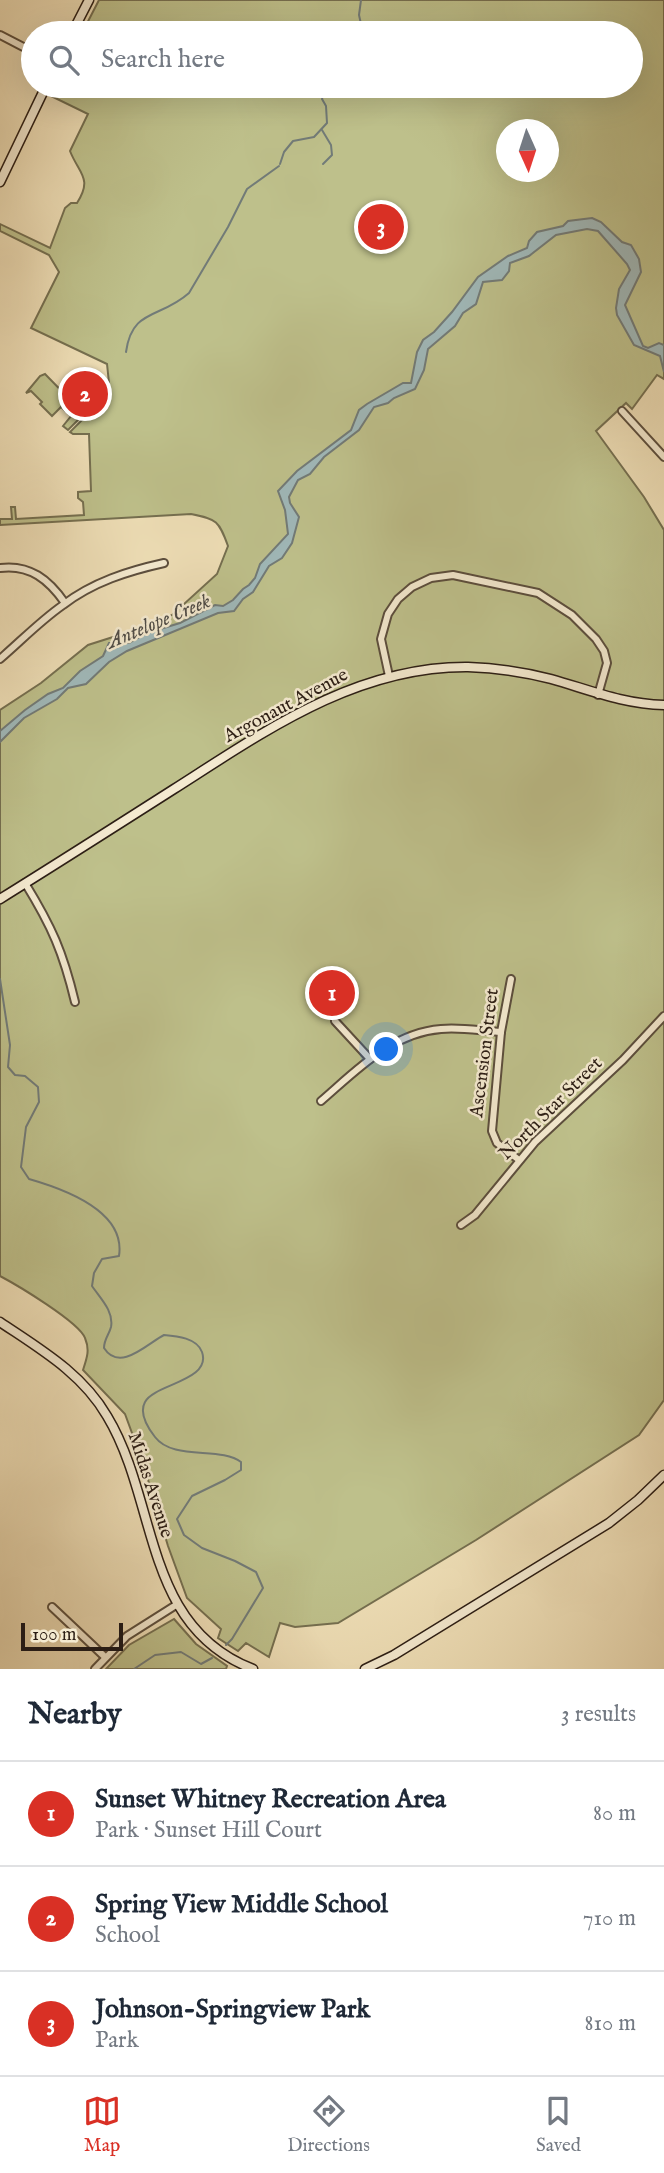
<!DOCTYPE html>
<meta charset="utf-8">
<style>
:root{--surface:#fff;--page:#f6f6f7;--text:#1f2937;--muted:#747a83;--line:#e0e1e3;--accent:#d93025}
body{margin:0;font-family:"IM FELL English",serif;background:var(--page);color:var(--text)}
.compass{position:absolute;left:496px;top:119px;width:63px;height:63px;border-radius:50%;background:var(--surface);box-shadow:0 7px 28px #0002;rotate:177deg}
.scale{position:absolute;left:21px;bottom:18px;width:102px;box-sizing:border-box;padding-left:7px;border:4px solid #2c1e15;border-top:0;font-size:19px;line-height:24px;white-space:nowrap;color:#2c1e15;-webkit-text-stroke:5px #f4ead0;paint-order:stroke}
.you{position:absolute;left:387px;top:1050px;width:24px;height:24px;margin:-18px;border:5px solid #fff;border-radius:50%;background:#1a73e8;box-shadow:0 0 0 10px #1a73e833}
.badge{display:grid;place-items:center;width:46px;height:46px;border-radius:50%;background:var(--accent);color:#fff;font-size:23px;font-weight:700}
.pin{position:absolute;translate:-50% -50%;border:4px solid #fff;box-shadow:0 2px 7px #0006}
.list{margin:0;padding:0;list-style:none}
h2{display:flex;justify-content:space-between;align-items:center;height:91px;margin:0;padding:0 28px;font-size:30px}
h2 small{font-size:23px;font-weight:400;color:var(--muted)}
.list li{display:grid;grid-template-columns:46px 1fr auto;gap:21px;align-items:center;box-sizing:border-box;height:105px;padding:0 28px;border-top:2px solid var(--line)}
.list b{display:block;font-size:26px;white-space:nowrap}
.list p{margin:0;font-size:23px;white-space:nowrap;color:var(--muted)}
.list em{font-size:23px;font-style:normal;color:var(--muted)}
.icon{flex:none;width:38px;height:38px;fill:none;stroke:currentColor;stroke-width:2;stroke-linecap:round;stroke-linejoin:round}
.map{position:relative;flex:none;width:664px;height:1669px;overflow:hidden}
.search{position:absolute;background:var(--surface);box-shadow:0 7px 28px #0002;left:21px;right:21px;top:21px;height:77px;display:flex;align-items:center;gap:18px;box-sizing:border-box;padding:0 24px;border-radius:38px;color:var(--muted);font-size:26px}
.sheet{height:406px;background:var(--surface)}
nav{display:flex;justify-content:space-around;align-items:center;box-sizing:border-box;height:98px;border-top:2px solid var(--line);background:var(--surface);font-size:19px;color:var(--muted)}
nav a{display:grid;justify-items:center;gap:4px}
nav .on{color:var(--accent)}
.map>svg:first-child{display:block}
</style>
<div class="map">
<svg width="664" height="1669" viewBox="0 0 664 1669">
<rect width="100%" height="100%" fill="#eedeb6"/>
<filter id="stains"><feTurbulence type="fractalNoise" baseFrequency=".00286" numOctaves="4"/><feColorMatrix values="0 0 0 0 .2 0 0 0 0 .09 0 0 0 0 .02 0 0 0 .5 -.17"/></filter>
<radialGradient id="worn" r=".72"><stop offset=".6" stop-color="#630" stop-opacity="0"/><stop offset="1" stop-color="#630" stop-opacity=".3"/></radialGradient>
<g fill="#bec08b" stroke="#756f50" stroke-width="2" fill-rule="evenodd">
<path d="M99,0H664V379L657,375L632,409L626,403L596,431L644,497L664,530V1400L639,1435L476,1540L338,1623L295,1627L280,1623L269,1657L246,1643L238,1651L218,1638L221,1629L187,1598L168,1546L143,1463L125,1414L83,1370C87,1358 90,1350 85,1338C79,1322 17,1285 0,1276V710L41,683L88,645L135,630L172,615L217,574L228,546C219,521 217,519 191,514L0,525V519H12L11,507H15L16,519L84,515L83,502L78,498V492L91,491L89,434H73L70,432L86,416L91,417L109,383L107,364L31,328L59,272L49,255L0,231V224L50,248L65,208L71,203H77C93,178 79,174 70,151L88,114L51,96L56,86H631V33H82ZM506,130H548V172H506Z"/>
<polygon points="45,374 84,414 68,430 63,426 71,416 61,407 52,416 40,404 42,402 31,391 26,393 40,376"/>
<polygon points="174,1619 196,1644 227,1666 226,1669 106,1669 129,1645"/>
</g>
<polygon fill="#a0b9ba" stroke="#727b78" stroke-width="2" points="592,218 601,222 622,242 631,245 639,259 641,272 625,305 643,346 648,348 659,343 664,345 664,372 660,356 634,345 617,315 616,308 619,289 630,270 627,264 598,231 587,229 556,235 529,256 510,263 509,271 502,280 483,282 476,304 463,313 455,326 428,349 424,370 415,389 394,398 388,403 374,407 359,430 324,457 310,474 298,480 289,497 290,503 299,517 292,543 282,558 269,566 253,592 243,599 234,611 218,613 127,651 109,662 86,684 68,688 57,699 24,718 0,742 0,731 25,710 48,694 63,688 80,671 103,656 109,643 129,643 147,633 180,623 215,605 223,606 233,600 243,589 249,585 255,578 260,564 288,534 285,510 278,491 297,471 351,430 359,410 367,404 403,383 411,383 417,352 423,340 434,332 452,312 478,277 508,256 527,248 529,241 537,232 563,226 568,221"/>
<g fill="none" stroke-linecap="round" stroke-linejoin="round">
<g stroke="#727b78" stroke-width="2">
<polyline points="361,24 359,15 361,0"/>
<polyline points="361,33 361,27"/>
<polyline points="322,130 331,145 332,155 323,164"/>
<polyline points="280,164 284,152 293,141 314,137 327,123 326,106 322,99 326,86"/>
<path d="M126,352C132,308 160,319 189,293L228,227L247,189L279,166"/>
<path d="M0,979L10,1045L8,1067L15,1075L25,1076L38,1087L39,1102L26,1127L21,1167L29,1179C64,1189 126,1211 119,1256L102,1259L94,1273L92,1286C100,1298 114,1311 111,1327C109,1335 104,1339 104,1348C120,1373 148,1343 164,1335C177,1336 197,1338 202,1352C212,1381 154,1384 145,1402C139,1413 148,1428 155,1437C173,1461 221,1446 241,1462V1470L225,1480L192,1496L177,1519L184,1535L202,1548L235,1561L256,1572L263,1588L232,1639L226,1645"/>
<polyline points="134,1669 155,1655 181,1652 201,1664 212,1658"/>
</g>
<g stroke="#5c4e3d" stroke-width="10">
<g id="street">
<polyline points="0,35 33,52"/>
<polyline points="622,411 664,457"/>
<path d="M0,568C30,564 49,580 65,603"/>
<path d="M0,659C21,641 40,621 63,605C93,582 128,571 164,563"/>
<polyline points="389,676 381,639 388,614 398,599 412,587 431,578 453,575 538,593 572,615 596,639 604,651 607,663 598,695"/>
<path d="M25,883C52,927 63,952 75,1002"/>
<polyline points="511,979 501,1032 492,1131 497,1143 519,1160"/>
<polyline points="335,1021 370,1059"/>
<path d="M321,1101C356,1071 391,1033 441,1029C461,1027 481,1031 501,1032"/>
<polyline points="461,1225 475,1215 535,1142 623,1060 664,1016"/>
<polyline points="52,1607 105,1657"/>
<polyline points="95,1669 127,1636 176,1605"/>
</g>
</g>
<g stroke="#2c1e15" stroke-width="11">
<g id="secondary">
<polyline points="72,33 89,0"/>
<polyline points="0,182 46,86"/>
<path d="M0,899C58,863 116,826 174,789C265,731 356,666 468,667C496,668 524,672 551,679C590,690 623,704 664,705"/>
<path d="M0,1322C40,1349 82,1373 107,1416C159,1502 142,1626 253,1669"/>
<polyline points="365,1669 394,1655 609,1523 638,1500 664,1475"/>
</g>
</g>
<use href="#street" stroke="#f4ead0" stroke-width="6"/>
<use href="#secondary" stroke="#f4ead0" stroke-width="8"/>
</g>
<g text-anchor="middle" dominant-baseline="central" stroke-width="5" stroke-linejoin="round" paint-order="stroke">
<g font-size="19" fill="#2c1e15" stroke="#f4ead0">
<text transform="translate(286 706) rotate(-28)">Argonaut Avenue</text>
<text transform="translate(485 1053) rotate(-83)">Ascension Street</text>
<text transform="translate(551 1109) rotate(-45)">North Star Street</text>
<text transform="translate(150 1485) rotate(72)">Midas Avenue</text>
</g>
<g font-size="21" font-style="italic" fill="#4f4c47" stroke="#f4ead0">
<text transform="translate(159 622) rotate(-23)">Antelope Creek</text>
</g>
</g>
<rect width="100%" height="100%" filter="url(#stains)"/>
<rect width="100%" height="100%" fill="url(#worn)"/>
</svg>
<svg class="compass" viewBox="-18 -18 36 36"><path d="M0-13l5 13h-10z" fill="#e53935"/><path d="M0 13l5-13h-10z" fill="#747a83"/></svg>
<div class="scale">100 m</div>
<div class="you"></div>
<div class="pin badge" style="left:332px;top:993px">1</div>
<div class="pin badge" style="left:85px;top:394px">2</div>
<div class="pin badge" style="left:381px;top:227px">3</div>
<div class="search"><svg class="icon" aria-label="search" viewBox="0 0 24 24"><circle cx="10" cy="10" r="6"/><path d="M15 15l6 6"/></svg>Search here</div>
</div>
<section class="sheet">
<h2>Nearby<small>3 results</small></h2>
<ul class="list">
<li><span class="badge">1</span><div><b>Sunset Whitney Recreation Area</b><p>Park · Sunset Hill Court</p></div><em>80 m</em></li>
<li><span class="badge">2</span><div><b>Spring View Middle School</b><p>School</p></div><em>710 m</em></li>
<li><span class="badge">3</span><div><b>Johnson-Springview Park</b><p>Park</p></div><em>810 m</em></li>
</ul>
</section>
<nav>
<a class="on"><svg class="icon" aria-label="map" viewBox="0 0 24 24"><path d="M3 6l6-2 6 2 6-2v14l-6 2-6-2-6 2zM9 4v14M15 6v14"/></svg>Map</a>
<a><svg class="icon" aria-label="directions" viewBox="0 0 24 24"><path d="M12 3l9 9-9 9-9-9zM9 14v-3h6M13 9l2 2-2 2"/></svg>Directions</a>
<a><svg class="icon" aria-label="saved" viewBox="0 0 24 24"><path d="M7 4h10v16l-5-4-5 4z"/></svg>Saved</a>
</nav>
